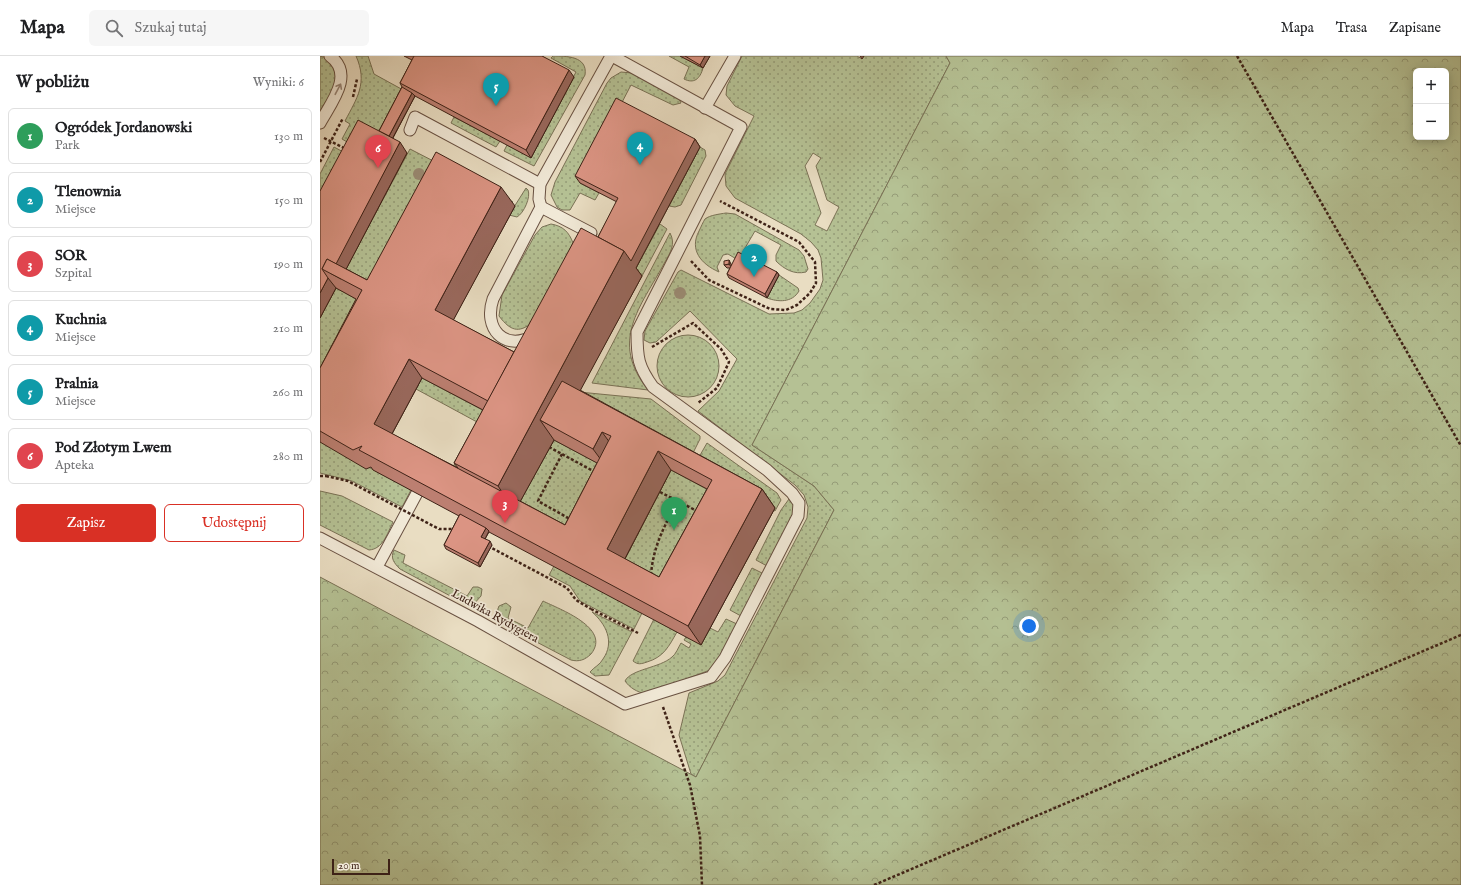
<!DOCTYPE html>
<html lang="pl">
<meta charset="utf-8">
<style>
:root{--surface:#fff;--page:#f6f6f6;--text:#202124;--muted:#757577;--line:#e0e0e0;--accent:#d93025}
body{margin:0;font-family:"IM FELL English",serif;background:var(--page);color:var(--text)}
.controls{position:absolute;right:12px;top:12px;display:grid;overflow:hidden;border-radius:6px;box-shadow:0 2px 10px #0003}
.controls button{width:36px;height:36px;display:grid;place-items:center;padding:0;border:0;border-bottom:1px solid var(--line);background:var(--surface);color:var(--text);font:20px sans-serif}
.scale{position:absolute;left:12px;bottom:10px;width:58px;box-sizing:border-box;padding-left:4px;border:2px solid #3e2217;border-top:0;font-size:11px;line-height:14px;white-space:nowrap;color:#3e2217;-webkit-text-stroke:3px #f1e9d7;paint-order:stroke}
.you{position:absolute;left:709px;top:570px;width:14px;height:14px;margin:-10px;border:3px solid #fff;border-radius:50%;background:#1a73e8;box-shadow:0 0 0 6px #1a73e833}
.badge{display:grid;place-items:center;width:26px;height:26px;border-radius:50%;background:var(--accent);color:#fff;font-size:13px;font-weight:700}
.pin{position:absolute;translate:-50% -33px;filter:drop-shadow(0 1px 2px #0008)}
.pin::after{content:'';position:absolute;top:21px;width:14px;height:12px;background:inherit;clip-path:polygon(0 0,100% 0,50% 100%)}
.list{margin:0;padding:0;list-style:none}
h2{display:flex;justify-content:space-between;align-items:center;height:52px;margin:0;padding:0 16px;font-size:17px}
h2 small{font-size:13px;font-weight:400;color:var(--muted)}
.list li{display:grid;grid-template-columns:26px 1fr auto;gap:12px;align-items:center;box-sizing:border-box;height:56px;margin:0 8px 8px;padding:0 8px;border:1px solid var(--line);border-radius:6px}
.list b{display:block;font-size:15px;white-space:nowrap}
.list p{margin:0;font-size:13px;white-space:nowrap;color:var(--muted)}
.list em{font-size:13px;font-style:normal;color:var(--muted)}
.actions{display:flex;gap:8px;padding:12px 16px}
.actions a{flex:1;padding:9px 0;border:1px solid var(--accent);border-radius:6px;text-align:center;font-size:14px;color:var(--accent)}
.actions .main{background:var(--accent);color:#fff}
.icon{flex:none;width:22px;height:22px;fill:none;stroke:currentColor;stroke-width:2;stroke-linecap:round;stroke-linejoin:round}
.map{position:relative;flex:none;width:1141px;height:829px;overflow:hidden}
header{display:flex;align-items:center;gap:24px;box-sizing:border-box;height:56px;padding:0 20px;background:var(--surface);border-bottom:1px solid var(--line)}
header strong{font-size:19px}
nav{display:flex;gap:22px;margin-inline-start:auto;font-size:14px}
.search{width:280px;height:36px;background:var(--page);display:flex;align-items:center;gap:10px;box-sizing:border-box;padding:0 14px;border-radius:6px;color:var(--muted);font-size:15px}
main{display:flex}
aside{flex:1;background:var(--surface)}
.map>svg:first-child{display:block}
</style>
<header>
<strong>Mapa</strong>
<div class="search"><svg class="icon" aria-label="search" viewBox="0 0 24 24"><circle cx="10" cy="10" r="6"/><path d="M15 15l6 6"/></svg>Szukaj tutaj</div>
<nav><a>Mapa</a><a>Trasa</a><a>Zapisane</a></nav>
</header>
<main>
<aside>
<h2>W pobliżu<small>Wyniki: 6</small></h2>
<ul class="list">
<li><span class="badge" style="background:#2e9e5b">1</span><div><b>Ogródek Jordanowski</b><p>Park</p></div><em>130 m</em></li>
<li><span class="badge" style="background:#0f9aa8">2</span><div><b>Tlenownia</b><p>Miejsce</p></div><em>150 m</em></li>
<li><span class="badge" style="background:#e0444e">3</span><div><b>SOR</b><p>Szpital</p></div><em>190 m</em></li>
<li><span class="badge" style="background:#0f9aa8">4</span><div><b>Kuchnia</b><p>Miejsce</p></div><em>210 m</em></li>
<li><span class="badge" style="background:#0f9aa8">5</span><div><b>Pralnia</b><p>Miejsce</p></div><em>260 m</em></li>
<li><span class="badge" style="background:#e0444e">6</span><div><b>Pod Złotym Lwem</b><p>Apteka</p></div><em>280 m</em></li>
</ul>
<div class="actions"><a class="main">Zapisz</a><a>Udostępnij</a></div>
</aside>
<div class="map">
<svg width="1141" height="829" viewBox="0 0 1141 829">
<defs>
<pattern id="grass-dots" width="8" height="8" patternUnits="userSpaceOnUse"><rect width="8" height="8" fill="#b5c194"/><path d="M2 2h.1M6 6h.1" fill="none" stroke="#959c78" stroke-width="1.8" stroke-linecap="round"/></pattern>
<pattern id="forest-crowns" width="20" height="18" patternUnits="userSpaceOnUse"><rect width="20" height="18" fill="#b5c194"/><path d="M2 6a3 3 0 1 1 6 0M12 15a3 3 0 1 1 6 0" fill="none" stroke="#959c78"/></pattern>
</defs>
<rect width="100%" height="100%" fill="#e9ddc2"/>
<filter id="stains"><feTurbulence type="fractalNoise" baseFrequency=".005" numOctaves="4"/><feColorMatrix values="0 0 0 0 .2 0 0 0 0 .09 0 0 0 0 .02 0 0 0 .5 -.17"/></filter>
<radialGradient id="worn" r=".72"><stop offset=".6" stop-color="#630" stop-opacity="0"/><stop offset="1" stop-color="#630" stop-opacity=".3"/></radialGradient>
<g fill="url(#grass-dots)" stroke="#7a7256" fill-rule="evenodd">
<path d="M0,0C11,2 18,13 17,24C16,32 4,47 0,55Z"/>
<path d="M36,0H48L54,18L85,35L60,82L32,89L22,83L30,68L25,65C37,42 48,27 36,0Z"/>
<path d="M233,0C246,0 268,0 265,19L214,110L184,95L187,89L211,101L256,16L231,2Z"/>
<path d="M349,0H360L383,12C380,23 374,28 364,23L369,11Z"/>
<path d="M422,0H537L542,3L544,0H626L630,7L432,389L494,430L514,454L376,721L371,718L359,679L369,637L398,625L405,619L487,462L488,451L484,439L475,429L378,355L399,335L417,303L370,255L336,286L330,287L324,284L325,275L358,216L361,214L449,258L474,257L482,254L490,247L500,233L503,224L501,202L498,194L491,186L481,178L415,142L406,130L405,118L434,60L415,50L406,39L407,30ZM493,97L501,102L496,110L507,144L519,151L507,175L495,169L501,157L485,110Z"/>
<polygon points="301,16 312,17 358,41 361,47 353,49 311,29 260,127 279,137 275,144 260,137 250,154 242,154 237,151 231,139 235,126 287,27 291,22"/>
<polygon points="134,61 180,85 176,91 131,67"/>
<polygon points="14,91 27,98 0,150 0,118"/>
<polygon points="380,91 385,94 386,100 361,149 355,151 349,150"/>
<polygon points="90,93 193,146 60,243 21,222"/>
<path d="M206,132L208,134C211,141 204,157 197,161L189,159Z"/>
<path d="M406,157L415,158L479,194L484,200L488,213L486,216C474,219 464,213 456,205V199L461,189L435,175L418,204L408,198L403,199L397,211L399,216C381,208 369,194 379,175C381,171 383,166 385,163C390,159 400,158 406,157Z"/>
<path d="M231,168C243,170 249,176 253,187L216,264C200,277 192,277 179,260L182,239L215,179L222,171Z"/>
<polygon points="340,168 347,173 322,220 314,216"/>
<path d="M350,177C356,188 350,197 345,206C320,252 289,285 328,334L272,327Z"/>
<path d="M459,219L478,232L479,235C472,247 458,246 447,242Z"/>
<polygon points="16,232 55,253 0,356 0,261"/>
<circle cx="368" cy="310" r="31"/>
<polygon points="102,322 187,367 152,432 133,411 157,366 96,333"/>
<polygon points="259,336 331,343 380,380 380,383 369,405"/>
<polygon points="234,384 287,412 258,488 195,455"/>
<polygon points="0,385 91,434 82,451 32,425 0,417"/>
<polygon points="387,387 457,437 461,444 455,455 375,408"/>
<polygon points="351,414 405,443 352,540 300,512"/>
<path d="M0,435L22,440L73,466C67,478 63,493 49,494L0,469Z"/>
<polygon points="469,443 475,451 475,457 447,510 436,504 461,454"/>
<path d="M74,494L85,499L83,507L147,540L153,531H158L162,533L161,540L153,549L149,550L80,513C74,507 70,502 74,494Z"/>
<polygon points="234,510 322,557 314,573 260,545 250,530 229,519"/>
<polygon points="432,512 444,518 421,560 410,554"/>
<path d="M223,545C239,553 292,572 271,598C265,604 259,606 251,604L186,570L180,565L176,558L179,550L186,547L191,551L188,562L208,572Z"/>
<path d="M272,556L312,576L289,619L275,620L270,616C274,611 280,609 283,603C295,586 286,568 272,556Z"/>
<path d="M334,563L357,576C349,590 344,601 327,606C321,608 318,609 313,605Z"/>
<path d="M406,563L417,568L401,600L390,614L326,638C317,636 310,632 305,625C311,613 340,612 352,601C356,598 358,592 361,587L369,592L371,588L364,584L366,581L390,572L398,576Z"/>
</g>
<path fill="url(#forest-crowns)" stroke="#7a7256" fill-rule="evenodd" d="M626,0H1141V829H0V521L376,721L514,454L494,430L432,389L630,7ZM1096,15H1126V81H1096Z"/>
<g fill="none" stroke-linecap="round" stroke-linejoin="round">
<g stroke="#695142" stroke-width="13">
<g id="service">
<polyline points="385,52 415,0"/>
<path d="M0,67C11,47 35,18 10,0"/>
<polyline points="90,74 95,61 220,128"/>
<polyline points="221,151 271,177 264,190"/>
<path d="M213,280C184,296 163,272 173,243L221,151L219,143L220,128L291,0"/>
<path d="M0,482L158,565L305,648L391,621L405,602L478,460L479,447L472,437L447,414L333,331C318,310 317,302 317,276L421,71L292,0"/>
<polyline points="57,511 97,437"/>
</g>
</g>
<g stroke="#3e2217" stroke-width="2.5" stroke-dasharray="3 2" stroke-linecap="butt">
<polyline points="917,0 1141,390"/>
<polyline points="33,41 37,23"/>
<polyline points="4,82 26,93"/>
<polyline points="0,106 23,62"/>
<polyline points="371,205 389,224 450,253 466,254 477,249 490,237 496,227 495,206 479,186 400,145"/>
<polyline points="332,291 373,267 401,293 409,306 397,332 378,347"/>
<polyline points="229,391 275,416"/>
<polyline points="242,398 218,445 250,463"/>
<polyline points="0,420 6,420"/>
<polyline points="340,436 377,455"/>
<path d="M331,519C333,491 344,470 358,445"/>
<polyline points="271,553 318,577"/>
<polyline points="343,651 370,729 380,780 382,829"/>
<polyline points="554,829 1141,579"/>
</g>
<use href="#service" stroke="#f1e9d7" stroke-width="11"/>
<g stroke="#3e2217" stroke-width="2.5" stroke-dasharray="3 2" stroke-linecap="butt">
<polyline points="6,420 28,425 119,473 135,473"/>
<polyline points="168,490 247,532 256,544 271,553"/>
</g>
</g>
<g fill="#9b8c75">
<circle cx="99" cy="118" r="6"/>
<circle cx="360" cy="237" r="6"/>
</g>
<g fill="#bc7f71" stroke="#3e2217" fill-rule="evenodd">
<path d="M84,0H222L254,21L211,102L95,40L73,82L87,97L26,213L47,224L195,150L133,264L194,296L278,181L297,146L260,127L255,120L375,83L380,91L316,212L322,220L260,334L442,433L455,452L381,589L169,476L165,483L172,489L160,511L126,493L124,489L139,460L53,414L51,411L46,413L0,386V312L36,243L16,232L0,262V135L59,75L82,31L80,27L92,4ZM102,322L163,354L134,407L138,412L72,378ZM234,384L277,407L245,469L200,445ZM351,414L387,433L339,521L305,503Z"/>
<polygon points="360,0 390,0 383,12"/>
<polygon points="411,208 411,209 457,216 459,219 447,242 409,222 407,218 410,212 407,212 404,209"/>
</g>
<g fill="#99685c" stroke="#3e2217">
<polygon points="385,0 390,0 383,12 380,9"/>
<polygon points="540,0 544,0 542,3"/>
<polygon points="249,14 254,21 211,102 206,94"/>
<polygon points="92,37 95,40 70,87 67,84"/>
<polygon points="375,83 380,91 316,212 322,220 239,374 220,364 234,384 195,455 178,430 304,195"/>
<polygon points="80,86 87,97 21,223 10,217"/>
<polygon points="181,131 195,150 128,274 115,254"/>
<polygon points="409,204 411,208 412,212 409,208"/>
<polygon points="457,216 459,219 447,242 445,238"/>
<polygon points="8,222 16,232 0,262 0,237"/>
<polygon points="89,303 102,322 67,387 54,368"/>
<polygon points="282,376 296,395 287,412 273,393"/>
<polygon points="338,395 351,414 300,512 287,493"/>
<polygon points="442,433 455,452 381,589 368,570"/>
<polygon points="166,472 169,475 164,485 161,481"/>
<polygon points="170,485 172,489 160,511 158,507"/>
</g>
<g fill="#db9483" stroke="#3e2217" fill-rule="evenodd">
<polygon points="94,0 222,0 249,14 206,94 80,27"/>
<polygon points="365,0 385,0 380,9"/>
<polygon points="82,31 92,37 69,80 59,75"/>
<polygon points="296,42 375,83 311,205 304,195 278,181 298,142 255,120"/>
<polygon points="38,64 80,86 16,208 7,203 2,213 8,222 0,237 0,135"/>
<path d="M116,96L181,131L115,254L194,296L168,345L89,303L54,368L245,469L291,380L282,376L273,393L220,364L242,325L442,433L368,570L39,394L42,390L33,394L0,375V312L42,234L2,213L7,203L47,224ZM338,395L392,424L339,521L287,493Z"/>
<polygon points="261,172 304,195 178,430 134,407"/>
<polygon points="418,196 457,216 445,238 407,218"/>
<polygon points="409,204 409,208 404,209 404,205"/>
<polygon points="140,458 166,472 161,481 170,485 158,507 124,489"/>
</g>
<defs><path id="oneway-shaft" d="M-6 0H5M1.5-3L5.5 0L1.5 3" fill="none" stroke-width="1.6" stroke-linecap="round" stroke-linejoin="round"/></defs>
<use stroke="#988677" href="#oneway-shaft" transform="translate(18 33) rotate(-62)"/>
<g text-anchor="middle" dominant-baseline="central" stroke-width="3.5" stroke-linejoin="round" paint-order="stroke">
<g font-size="12" fill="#3e2217" stroke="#f1e9d7">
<text transform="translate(175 560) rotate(29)">Ludwika Rydygiera</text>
</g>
</g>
<rect width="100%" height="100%" filter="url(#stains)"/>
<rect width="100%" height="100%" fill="url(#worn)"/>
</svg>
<div class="controls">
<button>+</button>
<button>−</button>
</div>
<div class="scale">20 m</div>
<div class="you"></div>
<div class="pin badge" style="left:354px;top:474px;background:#2e9e5b">1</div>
<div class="pin badge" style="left:434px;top:221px;background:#0f9aa8">2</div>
<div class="pin badge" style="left:185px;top:467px;background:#e0444e">3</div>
<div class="pin badge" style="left:320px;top:109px;background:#0f9aa8">4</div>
<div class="pin badge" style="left:176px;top:50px;background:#0f9aa8">5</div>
<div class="pin badge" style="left:58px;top:112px;background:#e0444e">6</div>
</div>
</main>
